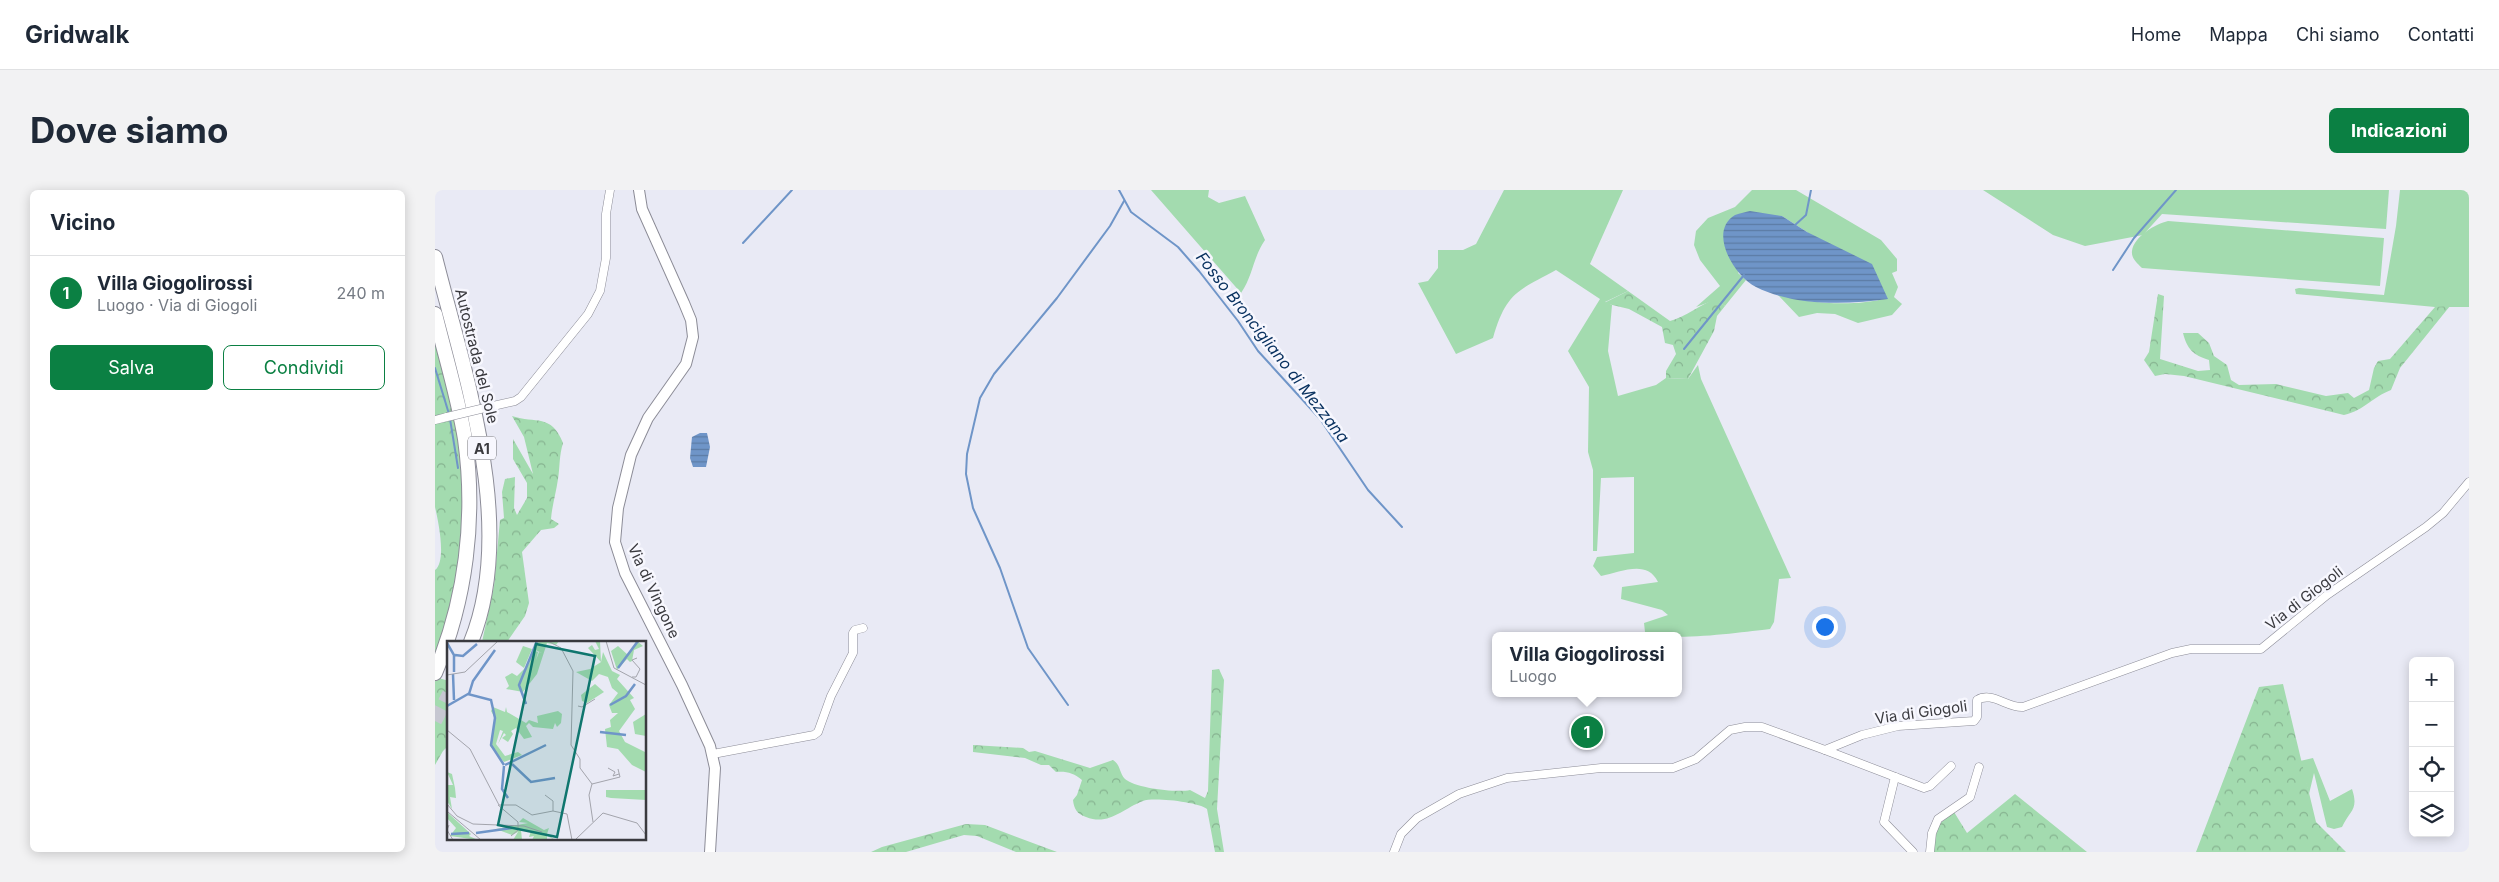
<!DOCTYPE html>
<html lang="it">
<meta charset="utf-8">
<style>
:root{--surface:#fff;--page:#f2f2f3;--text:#1f2937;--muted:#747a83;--line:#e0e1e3;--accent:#0b8043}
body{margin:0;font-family:Inter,sans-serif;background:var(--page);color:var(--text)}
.controls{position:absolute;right:15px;bottom:15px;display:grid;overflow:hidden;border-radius:8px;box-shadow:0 2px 12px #0003}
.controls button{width:45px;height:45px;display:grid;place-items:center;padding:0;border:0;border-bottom:1px solid var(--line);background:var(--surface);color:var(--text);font:25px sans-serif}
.you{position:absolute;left:1389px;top:436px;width:18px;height:18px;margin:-12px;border:4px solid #fff;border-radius:50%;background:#1a73e8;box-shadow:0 0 0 8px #1a73e833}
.badge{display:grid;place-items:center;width:32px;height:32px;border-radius:50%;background:var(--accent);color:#fff;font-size:16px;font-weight:700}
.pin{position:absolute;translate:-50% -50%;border:2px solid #fff;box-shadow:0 1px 5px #0006}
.popup{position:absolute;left:1057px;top:442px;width:190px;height:65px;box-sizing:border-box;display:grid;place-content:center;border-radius:8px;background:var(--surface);filter:drop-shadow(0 1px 4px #0005);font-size:16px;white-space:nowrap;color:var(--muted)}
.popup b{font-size:19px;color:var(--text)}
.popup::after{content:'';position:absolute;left:50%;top:100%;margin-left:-10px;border:10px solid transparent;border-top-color:var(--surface)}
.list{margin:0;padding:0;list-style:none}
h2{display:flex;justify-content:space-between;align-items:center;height:65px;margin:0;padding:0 20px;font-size:21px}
h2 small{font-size:16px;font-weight:400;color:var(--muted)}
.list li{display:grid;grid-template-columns:32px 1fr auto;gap:15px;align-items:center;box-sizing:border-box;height:75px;padding:0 20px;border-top:1px solid var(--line)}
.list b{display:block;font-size:19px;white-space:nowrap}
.list p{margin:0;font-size:16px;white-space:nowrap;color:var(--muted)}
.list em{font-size:16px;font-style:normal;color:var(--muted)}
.actions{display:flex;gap:10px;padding:15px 20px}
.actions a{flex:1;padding:11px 0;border:1px solid var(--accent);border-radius:8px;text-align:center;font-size:18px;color:var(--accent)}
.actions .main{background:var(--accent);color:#fff}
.icon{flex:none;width:28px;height:28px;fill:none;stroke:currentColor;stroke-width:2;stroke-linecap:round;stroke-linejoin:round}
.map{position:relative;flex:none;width:2034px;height:662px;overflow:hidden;border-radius:8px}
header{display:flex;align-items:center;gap:30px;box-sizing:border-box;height:70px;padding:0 25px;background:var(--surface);border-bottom:1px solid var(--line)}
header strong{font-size:24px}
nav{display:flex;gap:28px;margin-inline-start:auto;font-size:18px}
.intro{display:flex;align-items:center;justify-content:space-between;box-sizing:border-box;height:120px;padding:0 30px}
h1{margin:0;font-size:35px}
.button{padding:12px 22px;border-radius:8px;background:var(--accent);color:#fff;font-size:18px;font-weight:700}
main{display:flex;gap:30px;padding:0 30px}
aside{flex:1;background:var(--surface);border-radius:8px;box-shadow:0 2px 12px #0003}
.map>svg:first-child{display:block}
</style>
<header>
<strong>Gridwalk</strong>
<nav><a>Home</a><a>Mappa</a><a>Chi siamo</a><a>Contatti</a></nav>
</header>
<div class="intro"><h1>Dove siamo</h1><a class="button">Indicazioni</a></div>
<main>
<aside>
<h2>Vicino<small></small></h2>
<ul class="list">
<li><span class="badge">1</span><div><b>Villa Giogolirossi</b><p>Luogo · Via di Giogoli</p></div><em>240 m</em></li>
</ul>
<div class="actions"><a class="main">Salva</a><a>Condividi</a></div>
</aside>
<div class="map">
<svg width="2034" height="662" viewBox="0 0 2034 662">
<defs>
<pattern id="forest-crowns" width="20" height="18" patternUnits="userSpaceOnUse" patternTransform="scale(1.25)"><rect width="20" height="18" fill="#a3dbaf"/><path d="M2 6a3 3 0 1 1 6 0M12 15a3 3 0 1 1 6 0" fill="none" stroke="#86b390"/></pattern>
<pattern id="water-rules" width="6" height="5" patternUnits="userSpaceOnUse" patternTransform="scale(1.25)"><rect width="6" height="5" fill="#6f95c8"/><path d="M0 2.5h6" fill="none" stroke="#5c7ba4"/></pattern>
</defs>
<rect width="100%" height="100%" fill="#e9eaf5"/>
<g fill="#a3dbaf">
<path d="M716,0H774L773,7L784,13L810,6L830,50C818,67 818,86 806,103Z"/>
<path d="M1069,0H1188L1155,74L1193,101L1170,112L1177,115L1173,161L1183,206L1221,195L1231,188L1253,189L1263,175L1266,189L1356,388L1344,389L1339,432L1335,439C1308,442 1231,453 1210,442L1209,433L1233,425L1227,420L1186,409L1187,397L1223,392C1212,369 1186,382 1166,386L1158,376L1162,367L1199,363V287L1166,288L1162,361H1158V280L1153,262L1154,197L1133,161L1165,109L1121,80C1082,101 1071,103 1058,148L1021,164L983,93L993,91L1003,78V60H1028L1041,54Z"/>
<path d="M1317,0H1361L1446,50L1462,69V81L1457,83L1463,97L1459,107L1467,114L1457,125L1423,133L1400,124L1382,123L1364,127L1342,104C1374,114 1420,117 1452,108L1372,42L1347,26L1303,83L1311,90L1290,116L1280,110L1261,117L1285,96L1265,70L1259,55L1261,41L1273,28L1300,17Z"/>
<polygon points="1548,0 1954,0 1951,39 1727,24 1708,45 1650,56 1618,45"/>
<polygon points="1965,0 2034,0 2034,117 2000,117 1861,104 1860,99 1864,98 1949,105 1961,36"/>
<path d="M1733,31L1949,48L1945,96L1707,78C1702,73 1696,68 1697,61C1699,46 1721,34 1733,31Z"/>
<path d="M1878,568L1895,611L1917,599C1924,620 1915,620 1907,637L1899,639L1892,637L1879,583L1874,604L1865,571Z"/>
</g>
<g fill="url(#forest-crowns)">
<path d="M1193,101L1235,131C1252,126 1263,116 1280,109L1290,116L1282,126L1279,141L1253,189L1231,188V181L1241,164L1238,155L1230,153L1227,137L1194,119L1169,113Z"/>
<path d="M1723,104L1729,106L1725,169L1763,181L1775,180L1774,170C1758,165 1752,159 1748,143H1763L1774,153L1779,166L1792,175L1796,190L1804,195L1841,194L1891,206L1913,203L1919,208L1934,200L1939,178L1943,171L1955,169L2000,117L2015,116L1965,178L1956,200C1937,207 1930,220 1909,225L1749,186L1730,184L1720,186L1709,170L1714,162Z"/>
<path d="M0,144L20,219L30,302L26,365L19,406L0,468V380C12,371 3,330 0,317Z"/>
<path d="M77,226C101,234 116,223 128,253C124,266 125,276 123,289C121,303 117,316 116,329L124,334L119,338L106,340L87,362L94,413L90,426L72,452H47L59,396L65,330L69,328L67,302L70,289L80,287L79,318L82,325L92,308V293L78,269V249L98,284L89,247Z"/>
<path d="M784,479L789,490L782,619L789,662H780L772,619C763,612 718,607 708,611C687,619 674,636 651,627C642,624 639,619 638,610L642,605L647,590C639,583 631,581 621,582L614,575H606L590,568L538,562V555L588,558L594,562L600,561L655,578L678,570C686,575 684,583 690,589C700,598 742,603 755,600L770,608L773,601L777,480Z"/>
<polygon points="0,487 14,491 14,555 8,561 0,575"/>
<polygon points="1848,494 1881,632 1911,662 1761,662 1824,497"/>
<polygon points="1580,604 1652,662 1499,662 1497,659 1504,634 1519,622 1532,643"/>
<polygon points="531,634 550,635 622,662 581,662 542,646 529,645 471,662 436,662 447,657"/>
</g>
<g fill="url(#water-rules)">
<path d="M1315,21L1347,26L1372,42L1437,74L1453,109C1411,115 1359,116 1321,97C1300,87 1272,42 1300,25C1305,23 1311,22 1315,21Z"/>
<polygon points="265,243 272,243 275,257 271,277 258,277 255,268 257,247"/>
</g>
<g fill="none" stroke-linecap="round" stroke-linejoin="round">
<g stroke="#6f95c8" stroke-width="2">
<polyline points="684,0 696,22 743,57 764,81 803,131 823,161 885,229 933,300 967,337"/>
<polyline points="1359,36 1371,25 1376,0"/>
<polyline points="308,53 357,0"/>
<polyline points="1678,80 1699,48 1741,0"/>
<polyline points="1249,159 1309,85"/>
<polyline points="0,178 14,224"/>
<polyline points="15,229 23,278"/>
<polyline points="633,515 593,458 565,378 538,318 531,284 532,264 545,208 559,184 622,108 675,36 689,11"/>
</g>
<polyline stroke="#c6c7d1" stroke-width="14" stroke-dasharray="14 7" stroke-linecap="butt" points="0,531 14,504"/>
<g stroke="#8c8c97" stroke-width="9">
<g id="street">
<polyline points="58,216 80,211 86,207 153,124 165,101 171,68 171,24 175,0"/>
<polyline points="0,230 12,227"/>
<polyline points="1390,560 1489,598 1495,596 1516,576"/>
<polyline points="278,564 379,545 383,542 396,506 418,463 418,443 420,440 428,438"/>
<polyline points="1460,587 1449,632 1478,662"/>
<path d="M959,662L966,644L982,628L1024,604L1072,588L1166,578H1238L1261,569L1295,540L1310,537H1327L1390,560L1427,545L1463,536L1539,531L1542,527V510C1557,501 1572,518 1588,517L1737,463L1756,459H1826L1892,405L1991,337L2008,323L2034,292"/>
<polyline points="1495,662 1497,643 1503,629 1535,607 1544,577"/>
</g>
</g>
<g stroke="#8c8c97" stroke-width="12">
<polyline id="secondary" points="204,0 207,19 249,113 256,130 258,147 251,174 213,228 196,265 183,318 180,352 190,383 247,495 275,556 280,578 275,662"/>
</g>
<g stroke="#8c8c97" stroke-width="16">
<g id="highway">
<path d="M0,67C29,183 83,336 36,452"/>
<path d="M0,124C10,165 23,207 30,249C41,328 31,410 0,483"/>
</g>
</g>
<use href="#street" stroke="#fff" stroke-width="8"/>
<use href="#secondary" stroke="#fff" stroke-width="10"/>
<use href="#highway" stroke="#fff" stroke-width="14"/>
<g stroke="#8c8c97" stroke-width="9" stroke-linecap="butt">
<polyline id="street-bridge" points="12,227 58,216"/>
</g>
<use href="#street-bridge" stroke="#fff" stroke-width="8"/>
</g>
<g text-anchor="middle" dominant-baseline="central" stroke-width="5" stroke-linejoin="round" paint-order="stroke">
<rect fill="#f7f7fe" stroke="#737378" stroke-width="1" x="33" y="246.5" width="28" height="23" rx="4"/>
<g font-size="14" font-weight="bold" fill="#3a3a3f">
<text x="47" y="258">A1</text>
</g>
<g font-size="15" fill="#3a3a3f" stroke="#f7f7fe">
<text transform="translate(42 166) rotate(76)">Autostrada del Sole</text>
<text transform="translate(219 401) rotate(65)">Via di Vingone</text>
<text transform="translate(1869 408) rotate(-38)">Via di Giogoli</text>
<text transform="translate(1486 522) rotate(-8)">Via di Giogoli</text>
</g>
<g font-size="16" font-style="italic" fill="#0a3260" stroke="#f7f7fe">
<text transform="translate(838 157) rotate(52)">Fosso Broncigliano di Mezzana</text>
</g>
</g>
<g transform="translate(12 451)">
<rect width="199" height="199" fill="#e9eaf5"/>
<path d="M90,0H112L109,4L100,2L90,33L76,51L59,48L62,45L58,36L65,32L70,35L82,23L86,9L91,11L89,19L92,11L95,12L86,8ZM148,0H153L154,21L141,7L145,4L148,9L152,8ZM46,66L58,71L59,66L60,71L79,82L82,79L91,82L90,75L111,70L115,73L114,82L110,86L108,82L106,88L86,86L82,82L79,85L85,96L77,98L69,87L64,90L66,93L61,101L55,97L59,94L57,92L51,103L56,90L53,89L49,103L58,115L71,111L75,114L57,121L43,105L48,77L44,70ZM199,73V95L188,93L186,81ZM0,171L24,193L22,195L31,199L3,195L9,187L0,177Z" fill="#a3dbaf"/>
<path d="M190,0L196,5L187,9L185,20L183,21L180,18L170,29L164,10L171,5L181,14ZM76,5L85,8L77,27L69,21ZM156,11L165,30L173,34L170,38L187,57L183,59L188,68L172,90L178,101L198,111L199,131L185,124L171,108L160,106L158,88L164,86L163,79L171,72H165L162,64L171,52L165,47L161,36L152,33L145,40L129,31L143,28L154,21ZM148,43L157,51L140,62L135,60L134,54ZM0,131L5,133L8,147L9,157L3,156L5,168L0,160V144H6ZM159,149H199V159L164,157L159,156ZM76,177L97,189L102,187L100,193L108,199L100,195V199H85L87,195L82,196L84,190L74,189L75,199H66L71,191L65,194L49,188L81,182L72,181Z" fill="#a3dbaf"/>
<path fill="none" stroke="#6f95c8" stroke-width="2.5" d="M0,2L7,14V31M8,14L16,15L30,3M171,27L191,0M6,33L7,59M22,53L26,40L48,9M79,63L72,44L90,0M163,64L179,55L188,43M0,65L21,53L44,59L48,77L44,104L57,124M153,91L179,94M65,123L84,141L108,137M58,124L99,104M57,125L55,148L61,157M29,192L65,187M4,193L22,192"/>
<path fill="none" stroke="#a3a4ac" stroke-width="1" d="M101,0L114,7L126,30L124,104L133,118V127L145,143L142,154L146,181M159,0L167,27L199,44M0,34L18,31L51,0M185,36H189L193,28L185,19L190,17M131,65L135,66L148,58M0,89L23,108L52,164H69L85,174L106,170L120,173L125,199M161,127L168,131L166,135L172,133M145,143L173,136L171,128M98,154L106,160V170M0,163L10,175L26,183L77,185L95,191M51,164L71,181V189L64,195M1,171L34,199M2,184L0,189L6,199M128,199L156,172L190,182L199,194"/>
<path fill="#0f766e" fill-opacity="0.15" stroke="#0f766e" stroke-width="2.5" d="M89,3L148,15L110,196L51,184Z"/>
<rect width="199" height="199" fill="none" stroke="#3a3a3f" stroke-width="2.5"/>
</g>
</svg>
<div class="controls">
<button>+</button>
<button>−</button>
<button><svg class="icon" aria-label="locate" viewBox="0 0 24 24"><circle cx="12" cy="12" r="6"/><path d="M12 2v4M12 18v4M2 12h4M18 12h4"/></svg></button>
<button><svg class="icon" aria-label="layers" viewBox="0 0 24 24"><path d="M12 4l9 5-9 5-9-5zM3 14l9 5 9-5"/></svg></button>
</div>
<div class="you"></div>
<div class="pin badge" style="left:1152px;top:542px">1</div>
<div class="popup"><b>Villa Giogolirossi</b>Luogo</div>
</div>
</main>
